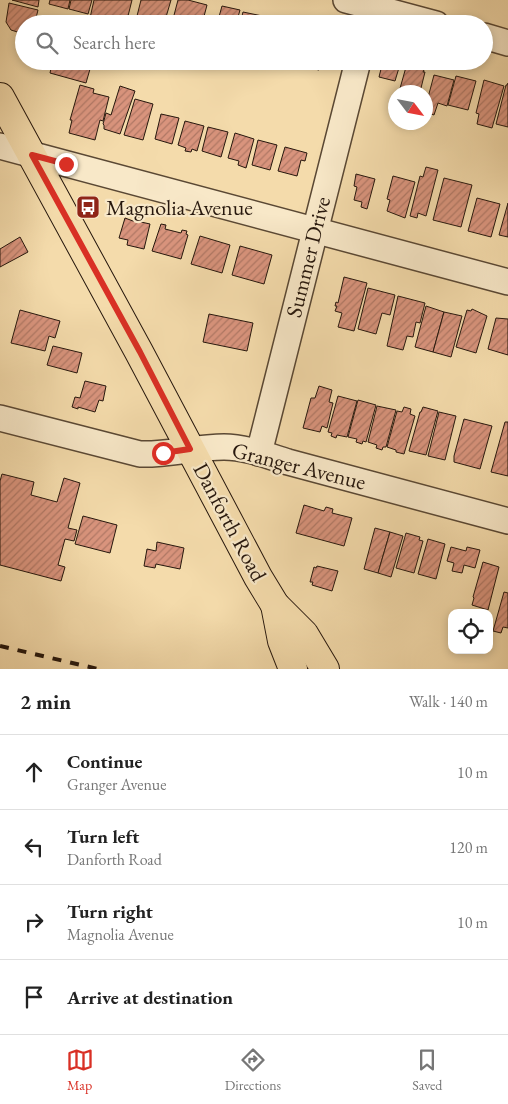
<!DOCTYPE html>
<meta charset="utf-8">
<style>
:root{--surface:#fff;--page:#f2f2f2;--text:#222;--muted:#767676;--line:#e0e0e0;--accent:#d93025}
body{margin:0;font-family:"EB Garamond",serif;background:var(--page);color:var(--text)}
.controls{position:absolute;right:15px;bottom:15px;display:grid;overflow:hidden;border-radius:10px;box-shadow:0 2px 8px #0003}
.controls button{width:45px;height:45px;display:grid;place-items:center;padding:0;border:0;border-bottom:1px solid var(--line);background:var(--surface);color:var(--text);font:25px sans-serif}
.compass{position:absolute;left:388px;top:85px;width:45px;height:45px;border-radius:50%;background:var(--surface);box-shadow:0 2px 8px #0003;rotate:122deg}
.stop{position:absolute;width:15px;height:15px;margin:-11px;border:4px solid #d93025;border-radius:50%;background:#fff}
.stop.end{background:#d93025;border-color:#fff;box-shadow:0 1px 5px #0008}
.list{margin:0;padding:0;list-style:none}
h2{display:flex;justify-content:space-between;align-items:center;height:65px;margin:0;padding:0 20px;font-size:21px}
h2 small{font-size:16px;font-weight:400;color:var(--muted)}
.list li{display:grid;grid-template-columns:32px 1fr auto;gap:15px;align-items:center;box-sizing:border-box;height:75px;padding:0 20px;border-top:1px solid var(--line)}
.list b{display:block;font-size:19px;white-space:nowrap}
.list p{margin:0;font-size:16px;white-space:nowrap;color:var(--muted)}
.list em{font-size:16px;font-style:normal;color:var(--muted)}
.icon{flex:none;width:28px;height:28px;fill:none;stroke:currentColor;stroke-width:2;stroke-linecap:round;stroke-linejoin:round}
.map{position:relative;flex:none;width:508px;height:669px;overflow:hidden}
.search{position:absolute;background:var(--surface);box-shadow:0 2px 8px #0003;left:15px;right:15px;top:15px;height:55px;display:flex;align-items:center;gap:12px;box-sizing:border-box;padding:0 18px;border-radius:28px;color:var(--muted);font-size:19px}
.sheet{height:365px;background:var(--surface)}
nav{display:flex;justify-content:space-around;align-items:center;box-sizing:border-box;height:70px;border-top:1px solid var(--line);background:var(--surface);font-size:14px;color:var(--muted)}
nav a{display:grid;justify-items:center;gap:2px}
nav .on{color:var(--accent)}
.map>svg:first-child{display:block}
</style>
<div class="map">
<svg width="508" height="669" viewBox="0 0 508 669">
<defs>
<pattern id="building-hatch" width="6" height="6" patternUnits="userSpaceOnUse" patternTransform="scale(1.25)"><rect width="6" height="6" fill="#d9947d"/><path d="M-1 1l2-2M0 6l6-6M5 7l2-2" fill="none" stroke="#b07865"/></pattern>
</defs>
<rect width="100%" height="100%" fill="#f4dbab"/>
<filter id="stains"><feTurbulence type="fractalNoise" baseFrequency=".004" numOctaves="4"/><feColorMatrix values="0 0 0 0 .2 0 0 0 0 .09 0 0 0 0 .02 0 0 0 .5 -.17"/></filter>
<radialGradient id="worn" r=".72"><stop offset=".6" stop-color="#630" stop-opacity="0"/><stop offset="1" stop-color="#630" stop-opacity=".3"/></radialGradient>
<g fill="url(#building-hatch)" stroke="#26170d">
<polygon points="12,0 39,0 38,7"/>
<polygon points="50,0 70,0 68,9 49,4"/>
<polygon points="71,0 92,0 88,14 69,9"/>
<polygon points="94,0 132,0 126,24 111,24 90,18"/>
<polygon points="141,0 171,0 164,24 135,24"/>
<polygon points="178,0 188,0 207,5 202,24 174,24 175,20 173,19"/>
<polygon points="9,3 38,10 35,22 37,24 24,24 24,34 11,30 6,22"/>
<polygon points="222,6 240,10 236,24 217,24"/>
<polygon points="243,12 272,18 271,24 240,24"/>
<polygon points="44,61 89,61 92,62 86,83 50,73 52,64"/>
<polygon points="302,61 321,61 319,70 301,66"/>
<polygon points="383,61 401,61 395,81 379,77"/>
<polygon points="408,65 424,70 423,72 425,72 420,92 399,92 406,67 407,68"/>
<polygon points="434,75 454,80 447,106 438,103 434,115 426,112 426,105"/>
<polygon points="456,76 476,81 468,110 448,105"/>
<polygon points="484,80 504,86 492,128 477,124 479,114 476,113"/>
<polygon points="508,83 508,127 496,124 506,85 507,85"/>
<polygon points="80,85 94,89 93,93 109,97 103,121 100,120 95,140 69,133 72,120 70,120"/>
<polygon points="120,86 135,91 120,134 104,129 104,125 103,124 106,113 111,115"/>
<polygon points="135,99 153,104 143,140 124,135"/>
<polygon points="161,114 179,118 172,144 155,139"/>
<polygon points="185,121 204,126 197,151 192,149 191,152 185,151 186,148 178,145"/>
<polygon points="208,127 228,132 221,157 202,151"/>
<polygon points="235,133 254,139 246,168 238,165 239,161 228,158"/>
<polygon points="258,140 277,145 270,170 252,165"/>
<polygon points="285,147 307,153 305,161 301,160 297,176 278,171"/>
<polygon points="426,167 438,170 426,216 418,213 417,218 410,216 420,176 423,177"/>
<polygon points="356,174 375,179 367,209 361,207 362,202 354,200 357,187 354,186"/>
<polygon points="393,176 415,182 405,218 387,211 390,200 387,199"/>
<polygon points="444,178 472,185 461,227 433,220"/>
<polygon points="477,198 500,204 491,237 468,231"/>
<polygon points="508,203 508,237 499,235"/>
<polygon points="136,217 142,218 141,222 150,224 144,249 127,245 128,240 119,238 125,218 133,221 135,221"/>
<polygon points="161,224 166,225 165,229 181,233 182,230 187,231 186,234 188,235 181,259 152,251"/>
<polygon points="200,236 230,245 222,273 191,264"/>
<polygon points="20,237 28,252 0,267 0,249"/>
<polygon points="240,246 272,255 264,284 232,275"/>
<polygon points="344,277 367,283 354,331 338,327 342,313 335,311 337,306 335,306 336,302 338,303"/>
<polygon points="368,288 395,295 390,315 382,313 376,334 358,329"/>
<polygon points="398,296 425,303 420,323 416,322 413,337 407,336 403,350 387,346"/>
<polygon points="426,306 444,312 433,352 415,347"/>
<polygon points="472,309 487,316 476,353 456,347 467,310 471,311"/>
<polygon points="20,310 60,321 55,338 49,336 45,351 11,343"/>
<polygon points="444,312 462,316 451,357 433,352"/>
<polygon points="209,314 253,323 247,351 203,342"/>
<polygon points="496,318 508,319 508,355 488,349"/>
<polygon points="53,346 82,353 77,373 47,365"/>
<polygon points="85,381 106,386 103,401 99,400 95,412 78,407 78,409 72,407 75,397 80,398"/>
<polygon points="319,386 332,390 329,402 333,403 327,428 322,426 320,432 303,428 311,398 315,398"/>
<polygon points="338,396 357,401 347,437 337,435 336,438 331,436 332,433 328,432"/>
<polygon points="358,400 376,405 366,442 363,441 362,444 356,442 357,439 348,437"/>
<polygon points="377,406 396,410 386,447 383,447 382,450 376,448 377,445 368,442"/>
<polygon points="404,407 411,409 410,414 415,416 404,454 396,452 396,450 387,447 397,411 402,412"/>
<polygon points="423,407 438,411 426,455 409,451 420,412 421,412"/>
<polygon points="439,412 456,416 445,460 428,456"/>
<polygon points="464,419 492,426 480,469 454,462 454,456"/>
<polygon points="505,422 508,422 508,476 491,472"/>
<polygon points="2,474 34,482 31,495 57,502 64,478 80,483 68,528 77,530 74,541 65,539 58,565 65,567 61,581 0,565 0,481"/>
<polygon points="304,505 324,511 326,507 333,509 332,513 352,518 344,546 296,533"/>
<polygon points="83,516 117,525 110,553 75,544"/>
<polygon points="375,528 390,532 378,573 364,569"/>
<polygon points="390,532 403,536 391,577 378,573"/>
<polygon points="406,533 420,537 419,540 423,541 414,573 396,568"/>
<polygon points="428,539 445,544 436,579 418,574"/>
<polygon points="157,542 184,548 180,569 156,564 155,568 144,566 147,549 156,551"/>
<polygon points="451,547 466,551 467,547 480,550 475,568 464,565 462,573 452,571 454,563 447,561"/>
<polygon points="483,562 499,567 488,610 472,605 474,598 473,597"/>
<polygon points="317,566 338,571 332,591 312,585 313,582 310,582 314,567 316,568"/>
<polygon points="504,592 508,593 508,628 503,627 501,633 493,631"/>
</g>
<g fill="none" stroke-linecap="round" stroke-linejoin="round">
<g stroke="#5a4834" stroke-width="28">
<g id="minor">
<polyline points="346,0 436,24"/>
<polyline points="484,36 508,43"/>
<polyline points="0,146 508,282"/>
<path d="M0,418L140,454C168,455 196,447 224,447C246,447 268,456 288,462L508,521"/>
<polyline points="259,453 358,61"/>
</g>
</g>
<g stroke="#26170d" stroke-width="30">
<g id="major">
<polyline points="0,97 139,352 258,577 275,605 304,634 325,669"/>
<polyline points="275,605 282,641 293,669"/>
</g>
</g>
<use href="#minor" stroke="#f8e8c8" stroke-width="25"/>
<use href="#major" stroke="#f4dbab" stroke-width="28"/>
<polyline stroke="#26170d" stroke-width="4" stroke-dasharray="9 9" stroke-linecap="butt" points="0,646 98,669"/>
</g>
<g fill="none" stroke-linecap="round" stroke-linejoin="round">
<polyline stroke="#d93025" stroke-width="6" points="66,164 32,155 140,352 190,449 163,453"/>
</g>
<defs>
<g id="bus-square" transform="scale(1.25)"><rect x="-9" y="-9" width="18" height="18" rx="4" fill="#8f2418" stroke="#f8e8c8"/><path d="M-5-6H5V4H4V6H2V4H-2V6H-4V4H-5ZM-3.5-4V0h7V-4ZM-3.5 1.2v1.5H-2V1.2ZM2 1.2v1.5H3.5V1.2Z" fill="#fff"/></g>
</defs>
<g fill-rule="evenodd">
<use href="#bus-square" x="88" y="207"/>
</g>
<g text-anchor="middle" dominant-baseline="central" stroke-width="4.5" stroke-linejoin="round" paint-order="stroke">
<g font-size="22" fill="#26170d" stroke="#f8e8c8" text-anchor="start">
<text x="106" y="207">Magnolia Avenue</text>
</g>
<g font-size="22" fill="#26170d" stroke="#f8e8c8">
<text transform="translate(308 257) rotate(-76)">Summer Drive</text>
<text transform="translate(299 466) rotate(14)">Granger Avenue</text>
<text transform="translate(230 522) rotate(62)">Danforth Road</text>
</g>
</g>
<rect width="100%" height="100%" filter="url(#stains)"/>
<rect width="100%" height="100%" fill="url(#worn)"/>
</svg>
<div class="controls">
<button><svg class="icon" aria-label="locate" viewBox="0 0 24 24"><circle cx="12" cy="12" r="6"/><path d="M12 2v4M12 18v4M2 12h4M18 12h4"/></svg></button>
</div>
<svg class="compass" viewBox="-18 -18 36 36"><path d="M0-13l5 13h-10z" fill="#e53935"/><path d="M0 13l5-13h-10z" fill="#767676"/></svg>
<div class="stop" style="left:163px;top:453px"></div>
<div class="stop end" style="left:66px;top:164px"></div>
<div class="search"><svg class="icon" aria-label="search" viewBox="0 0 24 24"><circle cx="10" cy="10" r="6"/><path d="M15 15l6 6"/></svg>Search here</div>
</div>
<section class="sheet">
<h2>2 min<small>Walk · 140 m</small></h2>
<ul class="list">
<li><svg class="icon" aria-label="ahead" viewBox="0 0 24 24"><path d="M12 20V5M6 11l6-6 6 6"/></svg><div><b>Continue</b><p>Granger Avenue</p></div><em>10 m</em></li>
<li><svg class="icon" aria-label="left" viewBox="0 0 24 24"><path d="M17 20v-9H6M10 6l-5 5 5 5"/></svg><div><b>Turn left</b><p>Danforth Road</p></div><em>120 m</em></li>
<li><svg class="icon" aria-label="right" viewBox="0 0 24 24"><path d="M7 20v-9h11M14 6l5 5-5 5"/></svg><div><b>Turn right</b><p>Magnolia Avenue</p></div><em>10 m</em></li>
<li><svg class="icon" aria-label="arrive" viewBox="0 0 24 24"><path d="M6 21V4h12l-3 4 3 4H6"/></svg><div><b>Arrive at destination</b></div></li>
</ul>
</section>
<nav>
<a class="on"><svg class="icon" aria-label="map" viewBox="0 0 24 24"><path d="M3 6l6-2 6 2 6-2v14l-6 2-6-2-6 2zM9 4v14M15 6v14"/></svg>Map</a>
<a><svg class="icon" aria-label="directions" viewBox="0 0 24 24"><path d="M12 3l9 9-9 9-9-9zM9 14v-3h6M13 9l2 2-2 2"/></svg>Directions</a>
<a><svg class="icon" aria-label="saved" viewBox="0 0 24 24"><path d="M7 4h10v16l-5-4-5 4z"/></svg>Saved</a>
</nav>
